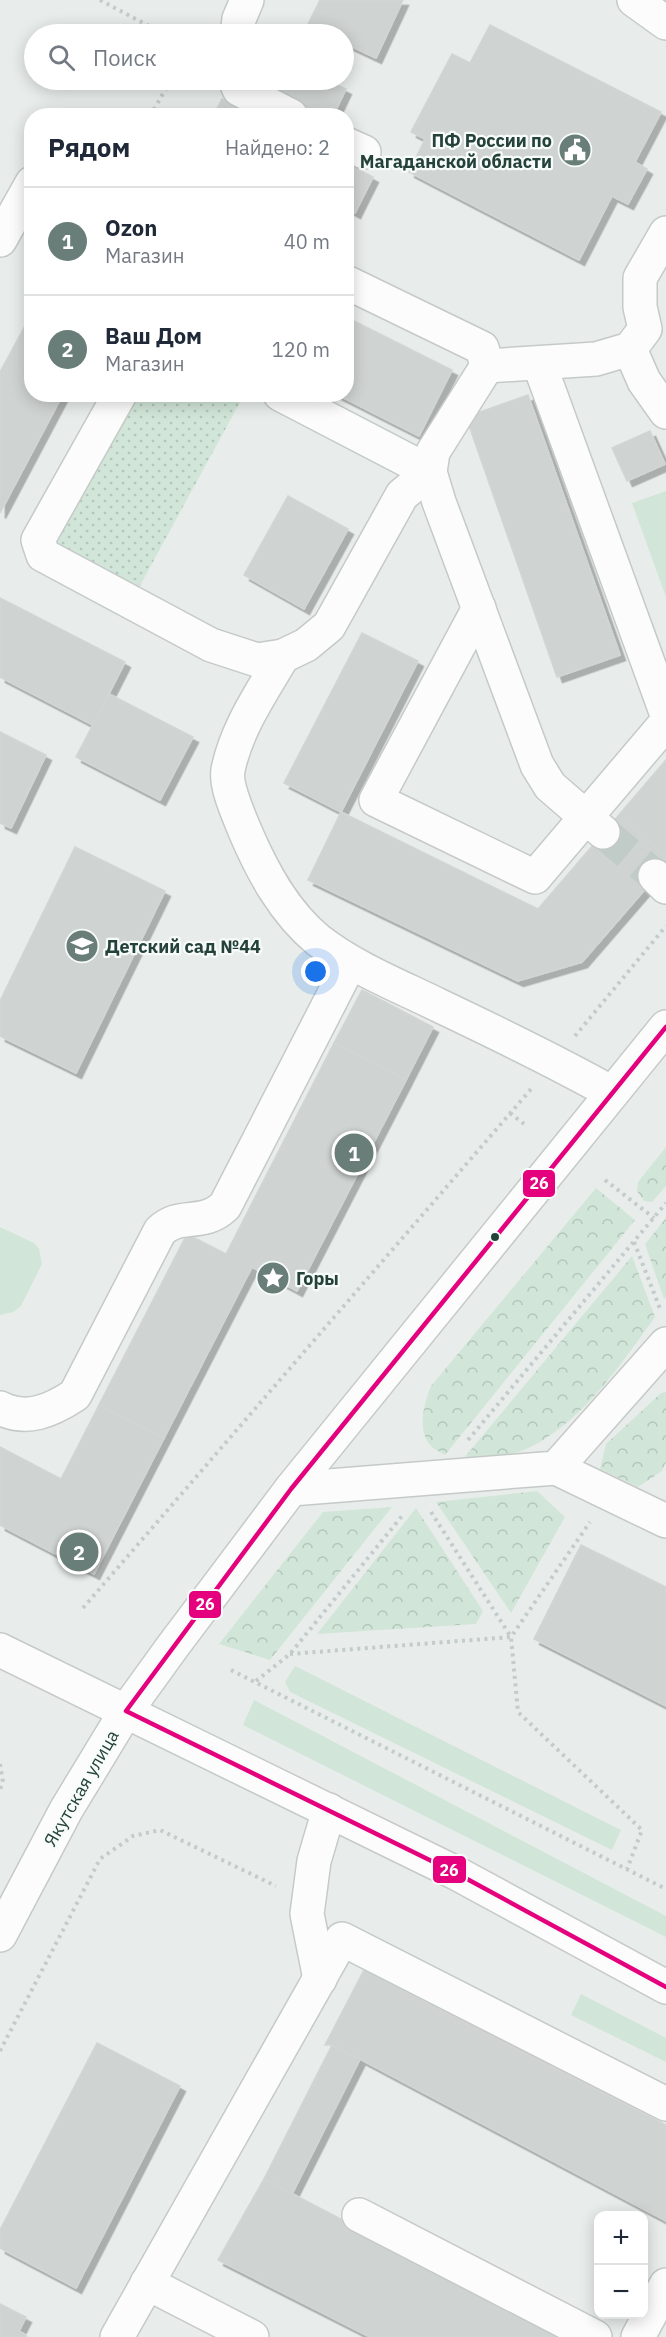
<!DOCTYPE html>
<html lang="ru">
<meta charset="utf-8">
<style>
:root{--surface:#fff;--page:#f2f2f3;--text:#1f2937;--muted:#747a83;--line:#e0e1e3;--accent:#697e78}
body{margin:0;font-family:"IBM Plex Sans",sans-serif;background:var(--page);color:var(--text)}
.controls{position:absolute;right:18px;bottom:18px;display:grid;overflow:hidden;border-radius:12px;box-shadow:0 3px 15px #0003}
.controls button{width:54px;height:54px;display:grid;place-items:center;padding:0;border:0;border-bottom:2px solid var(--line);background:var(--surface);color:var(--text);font:30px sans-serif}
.you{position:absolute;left:316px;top:972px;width:21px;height:21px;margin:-15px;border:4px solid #fff;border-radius:50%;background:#1a73e8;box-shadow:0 0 0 9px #1a73e833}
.badge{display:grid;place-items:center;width:39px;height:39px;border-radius:50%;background:var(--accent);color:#fff;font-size:20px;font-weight:700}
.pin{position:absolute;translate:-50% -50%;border:3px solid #fff;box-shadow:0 2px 6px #0006}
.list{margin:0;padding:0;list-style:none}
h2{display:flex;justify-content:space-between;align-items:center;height:78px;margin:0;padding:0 24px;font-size:26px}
h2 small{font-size:20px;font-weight:400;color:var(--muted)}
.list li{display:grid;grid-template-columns:39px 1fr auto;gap:18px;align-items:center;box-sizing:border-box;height:108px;padding:0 24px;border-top:2px solid var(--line)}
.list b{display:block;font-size:22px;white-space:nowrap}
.list p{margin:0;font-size:20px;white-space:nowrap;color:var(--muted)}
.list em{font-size:20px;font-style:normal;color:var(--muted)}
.icon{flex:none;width:33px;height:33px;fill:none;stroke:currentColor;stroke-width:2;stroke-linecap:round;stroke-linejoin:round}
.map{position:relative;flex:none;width:666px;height:2337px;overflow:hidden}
.search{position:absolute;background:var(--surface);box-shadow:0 3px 15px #0003;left:24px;top:24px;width:330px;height:66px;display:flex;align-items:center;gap:15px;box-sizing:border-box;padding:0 21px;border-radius:33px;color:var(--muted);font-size:22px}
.panel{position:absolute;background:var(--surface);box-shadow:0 3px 15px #0003;left:24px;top:108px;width:330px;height:294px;border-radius:24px}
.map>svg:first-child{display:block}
</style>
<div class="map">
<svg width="666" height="2337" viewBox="0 0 666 2337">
<defs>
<pattern id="forest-crowns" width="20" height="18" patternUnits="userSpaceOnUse" patternTransform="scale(1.5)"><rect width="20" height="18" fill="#d1e6d8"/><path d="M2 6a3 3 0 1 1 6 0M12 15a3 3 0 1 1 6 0" fill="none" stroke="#b3c6ba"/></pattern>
<pattern id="park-dots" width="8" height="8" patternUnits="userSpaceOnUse" patternTransform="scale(1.5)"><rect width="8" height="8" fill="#d1e6d8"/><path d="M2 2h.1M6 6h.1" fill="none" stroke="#b3c6ba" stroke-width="1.8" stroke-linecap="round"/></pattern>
<filter id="shadow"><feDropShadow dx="5.5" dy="5.5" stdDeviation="0" flood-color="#0004"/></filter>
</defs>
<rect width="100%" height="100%" fill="#e8edeb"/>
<g fill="#d1e6d8">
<polygon points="666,491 666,597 632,503"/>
<polygon points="0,1227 34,1243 39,1249 42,1264 21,1306 13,1312 0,1315"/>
<polygon points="295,1666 621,1830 612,1850 290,1692 285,1682"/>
<polygon points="254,1700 666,1916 666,1937 243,1725"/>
<polygon points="581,1994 666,2038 666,2062 571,2015"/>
</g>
<g fill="url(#forest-crowns)">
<polygon points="666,1147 666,1186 652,1202 644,1201 637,1191 638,1182"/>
<path d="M596,1188L635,1220L445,1455C441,1452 435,1450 432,1447C416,1432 424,1403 431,1386Z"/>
<polygon points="666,1218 666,1297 664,1299 645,1244"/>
<path d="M632,1256L655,1317C611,1378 550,1471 464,1458Z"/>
<polygon points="666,1392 666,1462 662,1471 638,1487 600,1469 606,1444 661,1393"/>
<polygon points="537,1491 565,1517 511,1613 436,1502"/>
<polygon points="392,1507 270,1660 219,1644 323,1512"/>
<polygon points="416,1508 483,1611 476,1624 317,1634"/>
</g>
<polygon fill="url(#park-dots)" points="120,395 244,395 131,602 43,555"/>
<g fill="#cfd4d2" stroke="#d1d6d4" stroke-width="1.5" filter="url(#shadow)">
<polygon points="320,0 403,0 376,58 344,43 344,34 326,34 307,26"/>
<polygon points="490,25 661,112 635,162 647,169 628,204 612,196 579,260 409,172 425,139 411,132 452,54 470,63"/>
<polygon points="250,80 327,80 346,89 333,116 324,116"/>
<polygon points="222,99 255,116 213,116"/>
<polygon points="346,163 373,177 355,213 346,208"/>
<polygon points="32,313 32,394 63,394 0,513 0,372"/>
<polygon points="346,317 452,370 419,436 336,394 346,394"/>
<polygon points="528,395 620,655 557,677 466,417"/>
<polygon points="650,431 665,464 627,481 612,448"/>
<polygon points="288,496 348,529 304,609 244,575"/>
<polygon points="0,598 125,662 93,725 0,677"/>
<polygon points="362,633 418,661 341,812 284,783"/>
<polygon points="109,694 193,737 160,800 76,757"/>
<polygon points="0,732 46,755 11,828 0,823"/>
<polygon points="666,760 666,857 618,816"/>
<polygon points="341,812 538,909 618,816 666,857 666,865 582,962 518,981 308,880"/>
<polygon points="75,847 165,891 76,1073 0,1036 0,1001"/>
<polygon points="362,990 433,1027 406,1080 334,1043"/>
<polygon points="334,1043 406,1080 297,1291 252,1267 164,1438 99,1405 187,1234 226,1254"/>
<polygon points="99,1405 164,1438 94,1574 0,1525 0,1447 61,1479"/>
<polygon points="581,1545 666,1587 666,1706 534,1639"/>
<polygon points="364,1970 666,2125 666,2221 360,2059 332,2045 325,2045"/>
<polygon points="97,2043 180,2086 76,2288 0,2248 0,2230"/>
<polygon points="332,2045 360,2059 292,2194 264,2179"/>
<polygon points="264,2179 567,2337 370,2337 218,2260"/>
<polygon points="0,2304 26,2317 19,2331 26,2335 25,2337 0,2337"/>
</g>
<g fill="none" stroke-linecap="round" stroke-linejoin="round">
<polyline stroke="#c1cbc8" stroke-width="33" stroke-dasharray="33 16" stroke-linecap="butt" points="603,832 655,876"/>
<g stroke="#c5cac8" stroke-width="36">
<g id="minor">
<polyline points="634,0 666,23"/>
<polyline points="237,34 239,19 247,0"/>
<polyline points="235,80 239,89 291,116"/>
<polyline points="346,144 364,152"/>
<polyline points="0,240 32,183"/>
<polyline points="346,282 482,348 487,366 433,452 430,472 439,502 537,765 550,786 603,832"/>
<polyline points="630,349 644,381 666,412"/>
<polyline points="539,363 666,712"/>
<polyline points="487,366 596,359 630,349 645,329 640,307 640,278 666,233"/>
<polyline points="120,394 38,540 43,555 211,645 257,660 283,656 306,645 329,626 402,495 430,472 280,394"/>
<polyline points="479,608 376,800 535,877 666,723"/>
<path d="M283,656C262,692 236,729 228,770C225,786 239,816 245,831C262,871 284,912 318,940C354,968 397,985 438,1005C497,1033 555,1061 612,1093"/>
<polyline points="655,876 666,887"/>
<path d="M0,1408C27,1422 52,1410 75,1395L160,1231C181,1211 202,1228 225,1206L350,963"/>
<polyline points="556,1468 666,1521"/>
<polyline points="291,1489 556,1468 666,1344"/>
<polyline points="0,1650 456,1873 666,1987"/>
<polyline points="0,1935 66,1810 126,1711 173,1646 291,1489 666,1027"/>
<polyline points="320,1979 307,1914 314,1861 329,1810"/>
<polyline points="359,2215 595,2337"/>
<polyline points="147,2283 252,2337"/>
<polyline points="117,2337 342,1939 666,2104"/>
<polyline points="638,2337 666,2285"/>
</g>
</g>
<g stroke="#c3ccca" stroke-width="4" stroke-dasharray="3 4.5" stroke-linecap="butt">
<polyline points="100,0 164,34"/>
<polyline points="197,34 202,25"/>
<polyline points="150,116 171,80"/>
<polyline points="575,1036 666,926"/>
<polyline points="510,1113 524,1124"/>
<polyline points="605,1180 654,1218"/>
<polyline points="634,1242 661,1311"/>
<polyline points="468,1440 666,1203"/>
<polyline points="431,1512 511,1637 518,1712 642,1830 627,1869"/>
<polyline points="83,1608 532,1088"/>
<polyline points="290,1654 511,1637 590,1522"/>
<polyline points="231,1670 666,1889"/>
<polyline points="256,1681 290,1654 402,1516"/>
<polyline points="0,1764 3,1782 0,1789"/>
<polyline points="0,2051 100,1859 133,1836 160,1830 276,1886"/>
</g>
<use href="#minor" stroke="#fcfcfc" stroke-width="33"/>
<g stroke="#f7fbf9" stroke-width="9">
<polyline id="bus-1" points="666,1027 291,1489 126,1711 456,1873 666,1987"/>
</g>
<use href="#bus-1" stroke="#e5007d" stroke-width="4.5"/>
</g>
<defs>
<g id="civic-disc" transform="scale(1.725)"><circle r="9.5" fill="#697e78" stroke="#f7fbf9"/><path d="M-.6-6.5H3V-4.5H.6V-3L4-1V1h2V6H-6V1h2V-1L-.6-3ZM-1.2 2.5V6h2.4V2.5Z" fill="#fff"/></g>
<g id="school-disc" transform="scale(1.725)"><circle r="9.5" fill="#697e78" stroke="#f7fbf9"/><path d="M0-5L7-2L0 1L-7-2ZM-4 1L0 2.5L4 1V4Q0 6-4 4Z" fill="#fff"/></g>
<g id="sight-disc" transform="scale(1.725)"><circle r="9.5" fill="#697e78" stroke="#f7fbf9"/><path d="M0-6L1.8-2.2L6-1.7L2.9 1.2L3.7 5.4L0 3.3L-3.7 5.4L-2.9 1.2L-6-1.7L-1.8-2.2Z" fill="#fff"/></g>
</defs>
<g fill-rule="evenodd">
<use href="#civic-disc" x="575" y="150"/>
<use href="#school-disc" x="82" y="946"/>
<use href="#sight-disc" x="273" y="1278"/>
</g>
<circle fill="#24423a" stroke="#f7fbf9" stroke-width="2" cx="495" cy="1237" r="5"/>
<g text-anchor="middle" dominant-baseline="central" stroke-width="4.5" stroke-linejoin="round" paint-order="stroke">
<g font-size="18" font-weight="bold" fill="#24423a" stroke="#f7fbf9" text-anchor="start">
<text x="552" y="140" text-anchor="end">ПФ России по<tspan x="552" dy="21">Магаданской области</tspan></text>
<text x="105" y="946">Детский сад №44</text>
<text x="296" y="1278">Горы</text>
</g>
<g font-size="18" fill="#24423a" stroke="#f7fbf9">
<text transform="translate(81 1788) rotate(-60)">Якутская улица</text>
</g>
</g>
<g stroke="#f7fbf9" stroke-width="2">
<rect x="522" y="1169" width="34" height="29" rx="6" fill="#e5007d"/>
<rect x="188" y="1590" width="34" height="29" rx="6" fill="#e5007d"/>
<rect x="432" y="1855" width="35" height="29" rx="6" fill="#e5007d"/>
</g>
<g font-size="16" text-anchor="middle" font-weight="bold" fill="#fff">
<text x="539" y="1189">26</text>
<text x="205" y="1610">26</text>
<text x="449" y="1876">26</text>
</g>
</svg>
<div class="controls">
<button>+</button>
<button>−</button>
</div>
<div class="you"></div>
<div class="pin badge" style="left:354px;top:1153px">1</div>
<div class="pin badge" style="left:79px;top:1552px">2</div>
<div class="search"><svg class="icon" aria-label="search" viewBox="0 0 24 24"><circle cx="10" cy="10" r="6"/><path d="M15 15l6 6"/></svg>Поиск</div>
<section class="panel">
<h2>Рядом<small>Найдено: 2</small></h2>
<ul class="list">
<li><span class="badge">1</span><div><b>Ozon</b><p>Магазин</p></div><em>40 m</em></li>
<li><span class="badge">2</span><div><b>Ваш Дом</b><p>Магазин</p></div><em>120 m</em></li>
</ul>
</section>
</div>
